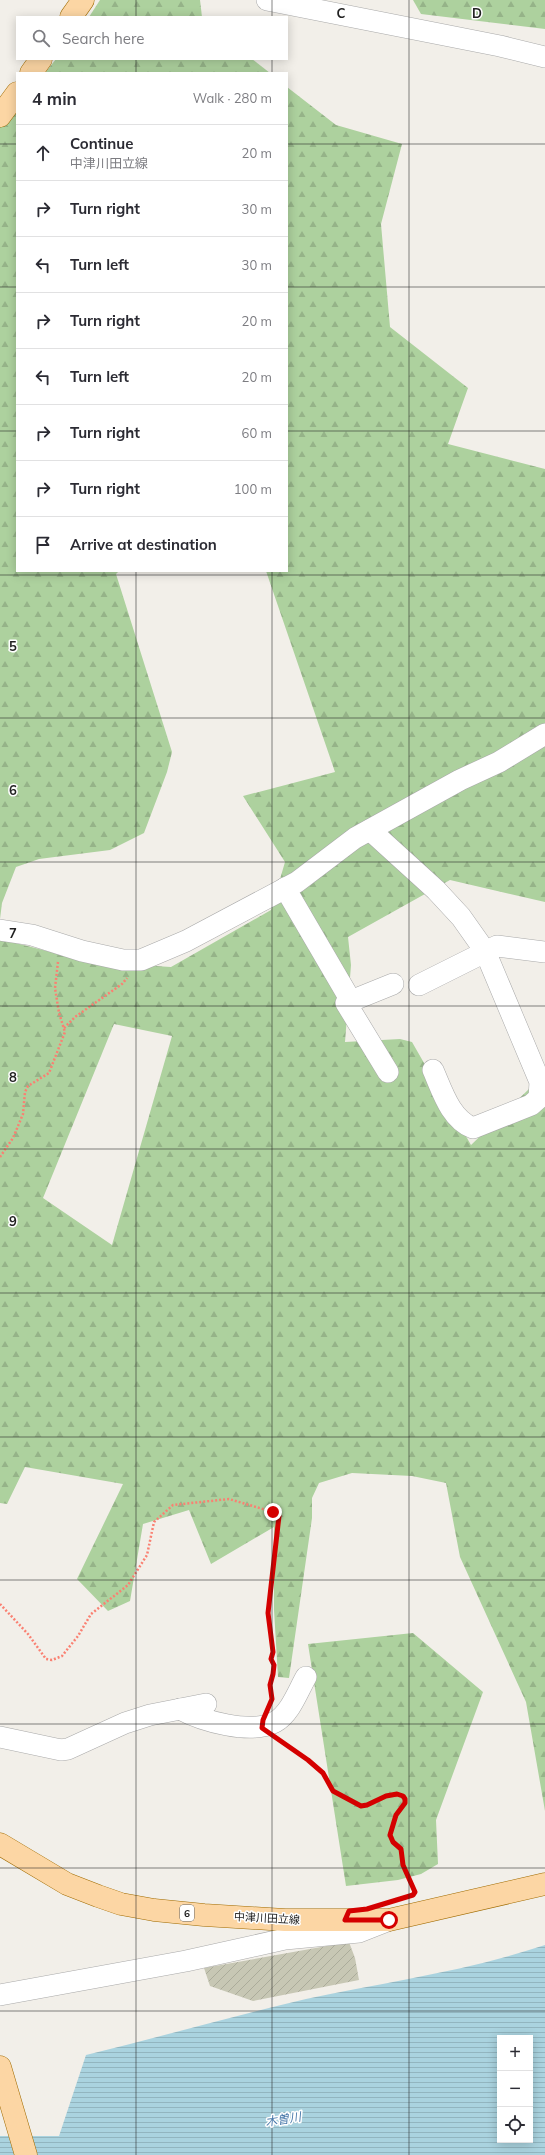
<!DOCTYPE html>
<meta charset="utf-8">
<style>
:root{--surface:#fff;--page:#f7f7f7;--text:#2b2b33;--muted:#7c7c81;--line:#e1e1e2}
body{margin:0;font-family:Mulish,"Noto Sans JP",sans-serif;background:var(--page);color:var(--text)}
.controls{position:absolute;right:12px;bottom:12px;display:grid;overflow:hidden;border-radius:0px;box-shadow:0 2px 10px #0003}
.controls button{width:36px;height:36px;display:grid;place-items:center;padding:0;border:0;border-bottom:1px solid var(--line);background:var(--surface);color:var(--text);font:20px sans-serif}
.stop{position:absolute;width:12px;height:12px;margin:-9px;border:3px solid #d40000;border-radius:50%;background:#fff}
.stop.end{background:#d40000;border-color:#fff;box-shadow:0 1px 4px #0008}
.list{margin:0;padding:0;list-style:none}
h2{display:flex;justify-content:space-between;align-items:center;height:52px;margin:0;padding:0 16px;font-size:17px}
h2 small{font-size:13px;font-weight:400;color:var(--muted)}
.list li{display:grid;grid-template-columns:26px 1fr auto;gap:12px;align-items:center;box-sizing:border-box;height:56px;padding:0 16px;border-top:1px solid var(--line)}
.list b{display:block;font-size:15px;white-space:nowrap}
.list p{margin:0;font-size:13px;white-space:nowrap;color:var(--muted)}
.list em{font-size:13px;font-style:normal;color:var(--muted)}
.icon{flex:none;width:22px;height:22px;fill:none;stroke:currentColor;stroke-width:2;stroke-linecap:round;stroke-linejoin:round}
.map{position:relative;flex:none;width:545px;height:2155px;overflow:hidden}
.search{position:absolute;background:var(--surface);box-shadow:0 2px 10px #0003;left:16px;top:16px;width:272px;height:44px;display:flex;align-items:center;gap:10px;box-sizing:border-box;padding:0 14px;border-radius:0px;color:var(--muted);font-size:15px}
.panel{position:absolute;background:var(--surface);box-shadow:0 2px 10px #0003;left:16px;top:72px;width:272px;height:500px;border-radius:0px}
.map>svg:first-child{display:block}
</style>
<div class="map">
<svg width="545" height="2155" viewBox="0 0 545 2155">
<defs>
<pattern id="construction-furrows" width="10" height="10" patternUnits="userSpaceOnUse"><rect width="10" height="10" fill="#c7c7b4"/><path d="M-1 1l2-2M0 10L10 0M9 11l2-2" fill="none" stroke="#abab9a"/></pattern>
<pattern id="forest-firs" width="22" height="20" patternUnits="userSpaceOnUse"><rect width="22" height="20" fill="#add19e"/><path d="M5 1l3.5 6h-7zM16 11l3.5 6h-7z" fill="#95b388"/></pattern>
<pattern id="water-rules" width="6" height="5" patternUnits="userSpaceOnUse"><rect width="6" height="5" fill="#aad3df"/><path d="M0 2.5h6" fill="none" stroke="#92b5bf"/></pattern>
</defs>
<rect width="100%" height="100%" fill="#f2efe9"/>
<polygon fill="url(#construction-furrows)" points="349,1942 355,1958 359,1980 253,2001 210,1986 204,1968"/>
<g fill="url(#forest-firs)" fill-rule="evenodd">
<polygon points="100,0 200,0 202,17 89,17"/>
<polygon points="413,0 545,0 545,29 421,14"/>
<polygon points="56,59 252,59 270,73 45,73"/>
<path d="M287,87L336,125L402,144L381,224L390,327L468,388L448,444L545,469V902L450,880L348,937L351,965L345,1042L400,1039L412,1042L471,1145L529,1089L545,1080V1811L526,1702L460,1557L446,1483L412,1476L352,1473L319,1483L312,1498V1518L289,1678L278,1677L274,1610V1527L211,1564L189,1510L143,1524L130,1601L108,1611L77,1579L123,1484L25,1467L7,1504L0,1503V939L90,962L171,967L271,910L285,862L243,796L335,772L266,571H287ZM114,1024L172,1036L112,1245L43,1198Z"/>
<polygon points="17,109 17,571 119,571 116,574 172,752 167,772 144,833 110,850 39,859 16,867 2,903 0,919 0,118"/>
<polygon points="413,1633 483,1692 436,1820 438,1864 421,1874 398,1880 346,1886 308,1644"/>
</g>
<path fill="url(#water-rules)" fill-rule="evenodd" d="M545,1945V2155H0V2136H59L86,2055C160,2037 233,2016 306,1999C386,1982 467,1971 545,1945ZM500,2038H530V2140H500Z"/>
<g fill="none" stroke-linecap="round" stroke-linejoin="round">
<g stroke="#a9a9a9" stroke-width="22">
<g id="minor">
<polyline points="267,0 500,46 545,57"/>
<path d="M370,830L436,890L461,917L485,951L540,1082L539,1098L531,1105L473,1128C450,1119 442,1090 433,1070"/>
<polyline points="285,888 351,1001"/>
<polyline points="0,930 32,935 82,951 123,960 141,960 186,941 297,882 355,838 460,780 499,762 545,734"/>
<polyline points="419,985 497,946 545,952"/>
<polyline points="388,1072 346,1003 393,984"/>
<path d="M180,1709C202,1721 251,1735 275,1722C290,1714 298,1691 306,1677"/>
<polyline points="0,1737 61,1750 68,1749 125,1723 150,1715 206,1704"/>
<polyline points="0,1995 186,1961 285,1939 359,1932 387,1921"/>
</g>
</g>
<g stroke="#a06b00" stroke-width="23">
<g id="major">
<polyline points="71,17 83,0"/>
<polyline points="31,73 41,59"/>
<polyline points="0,116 17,93"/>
<polyline points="0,1844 67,1884 98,1896 121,1904 154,1910 204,1915 285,1920 389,1920 545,1884"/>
<polyline points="0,2067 26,2155"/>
</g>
</g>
<g stroke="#fa8072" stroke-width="2.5" stroke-dasharray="2 2" stroke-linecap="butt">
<polyline points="64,1028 75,1017 122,984 127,978"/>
<polyline points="0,1157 13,1138 23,1114 25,1092 28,1086 49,1073 65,1032 59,1013 55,988 58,962"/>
<polyline points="0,1604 28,1634 46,1659 52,1660 62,1656 78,1636 91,1614 128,1585 147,1555 154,1522 173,1505 229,1499 273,1512 279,1516 268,1613 273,1652 271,1659 274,1665 273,1674 270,1685 272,1700"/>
<polyline points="278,1740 308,1760 323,1773 333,1791 361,1806 367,1805 386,1796 403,1796 405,1799 405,1803 397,1815 390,1835 393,1842 401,1849 403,1865 415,1892 412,1896"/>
</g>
<use href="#minor" stroke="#fff" stroke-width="21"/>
<use href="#major" stroke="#fcd6a4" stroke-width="22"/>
</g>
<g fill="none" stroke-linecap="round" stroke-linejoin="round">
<polyline stroke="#d40000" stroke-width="5" points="273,1512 279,1516 268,1613 273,1652 271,1659 274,1665 273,1674 270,1685 272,1699 263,1720 262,1728 308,1760 323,1773 333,1791 361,1806 367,1805 386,1796 397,1794 403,1796 405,1799 405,1803 396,1815 390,1835 393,1842 401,1849 403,1865 415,1892 413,1895 367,1909 349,1911 345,1920 389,1920"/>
</g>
<path fill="none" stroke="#222" stroke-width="1" stroke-opacity="0.55" d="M136,0V17M272,0V17M409,0V2155M136,59V73M272,59V73M0,144H17M287,144H545M0,287H17M287,287H545M0,431H17M287,431H545M136,571V2155M272,571V2155M0,575H545M0,718H545M0,862H545M0,1006H545M0,1149H545M0,1293H545M0,1437H545M0,1580H545M0,1724H545M0,1868H545M0,2011H545"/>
<g text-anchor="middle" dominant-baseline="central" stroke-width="3" stroke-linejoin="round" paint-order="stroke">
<rect fill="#fff" stroke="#646464" stroke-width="1" x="180" y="1905" width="14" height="16" rx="3"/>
<g font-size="10" font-weight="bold" fill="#222">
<text x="187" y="1913">6</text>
</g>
<g font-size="11" fill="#222" stroke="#fff">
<text transform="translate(267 1918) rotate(3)">中津川田立線</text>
</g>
<g font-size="12" font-style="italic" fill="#4a7aab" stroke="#fff">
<text transform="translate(283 2119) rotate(-9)">木曽川</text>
</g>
</g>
<g font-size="13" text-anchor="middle" font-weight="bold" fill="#222" stroke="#fff" stroke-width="3" stroke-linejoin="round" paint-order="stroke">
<text x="341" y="18">C</text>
<text x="477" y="18">D</text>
<text x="13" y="651">5</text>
<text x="13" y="795">6</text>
<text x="13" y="938">7</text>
<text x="13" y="1082">8</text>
<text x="13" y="1226">9</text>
</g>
</svg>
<div class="controls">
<button>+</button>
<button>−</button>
<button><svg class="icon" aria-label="locate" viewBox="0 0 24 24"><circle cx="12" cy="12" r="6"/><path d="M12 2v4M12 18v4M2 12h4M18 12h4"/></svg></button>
</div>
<div class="stop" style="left:389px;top:1920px"></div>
<div class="stop end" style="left:273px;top:1512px"></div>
<div class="search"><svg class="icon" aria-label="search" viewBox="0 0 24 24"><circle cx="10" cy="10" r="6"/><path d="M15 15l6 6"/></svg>Search here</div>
<section class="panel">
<h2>4 min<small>Walk · 280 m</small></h2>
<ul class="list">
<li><svg class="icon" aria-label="ahead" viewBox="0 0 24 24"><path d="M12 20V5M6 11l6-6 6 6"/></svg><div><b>Continue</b><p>中津川田立線</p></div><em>20 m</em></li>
<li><svg class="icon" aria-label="right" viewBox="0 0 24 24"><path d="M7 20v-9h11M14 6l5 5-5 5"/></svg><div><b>Turn right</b></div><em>30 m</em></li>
<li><svg class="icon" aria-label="left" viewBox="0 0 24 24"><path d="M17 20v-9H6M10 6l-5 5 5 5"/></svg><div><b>Turn left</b></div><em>30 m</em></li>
<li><svg class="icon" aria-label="right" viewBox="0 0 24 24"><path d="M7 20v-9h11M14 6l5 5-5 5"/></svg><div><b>Turn right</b></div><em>20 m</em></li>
<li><svg class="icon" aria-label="left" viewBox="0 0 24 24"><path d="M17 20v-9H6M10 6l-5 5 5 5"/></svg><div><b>Turn left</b></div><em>20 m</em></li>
<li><svg class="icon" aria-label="right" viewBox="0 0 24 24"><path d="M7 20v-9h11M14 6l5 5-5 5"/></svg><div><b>Turn right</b></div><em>60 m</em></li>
<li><svg class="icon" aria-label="right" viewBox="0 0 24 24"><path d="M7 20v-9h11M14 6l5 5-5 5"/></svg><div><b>Turn right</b></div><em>100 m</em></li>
<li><svg class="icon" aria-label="arrive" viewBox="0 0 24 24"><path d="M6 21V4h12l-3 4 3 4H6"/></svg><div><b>Arrive at destination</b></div></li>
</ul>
</section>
</div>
